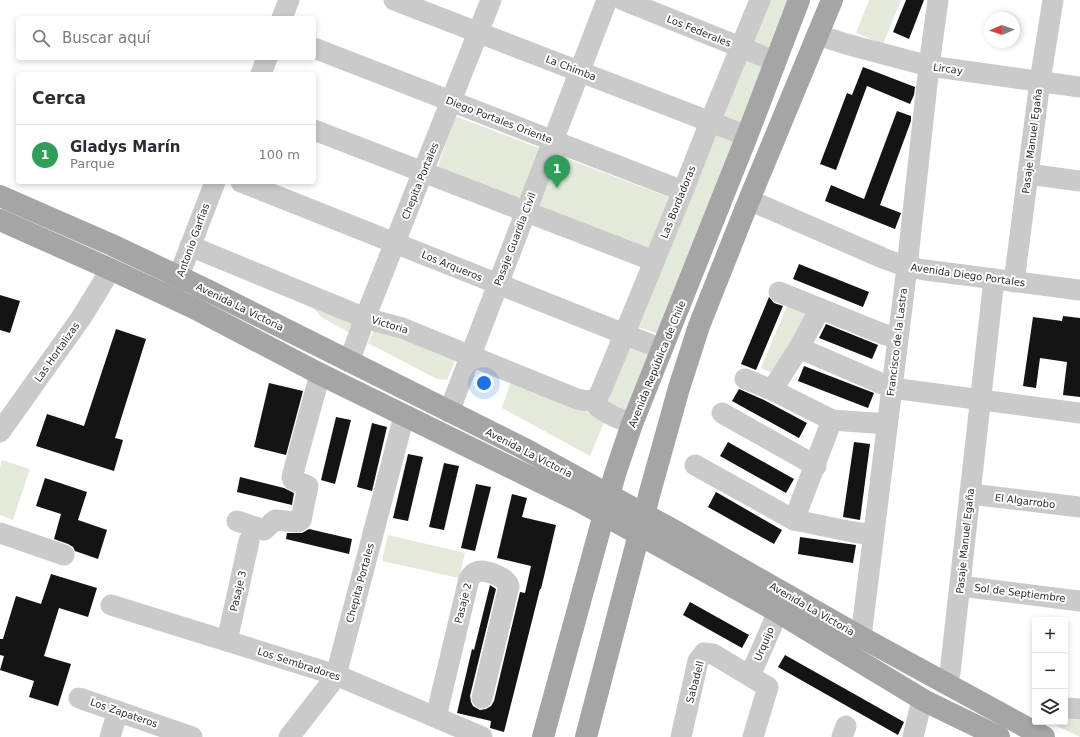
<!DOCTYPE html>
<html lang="es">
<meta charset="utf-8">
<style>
:root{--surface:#fff;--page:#f7f7f7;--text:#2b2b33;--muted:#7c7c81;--line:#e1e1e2;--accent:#b45309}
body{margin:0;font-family:"DejaVu Sans",sans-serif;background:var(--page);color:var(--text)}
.controls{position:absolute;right:12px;bottom:12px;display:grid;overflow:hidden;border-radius:4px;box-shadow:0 2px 6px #0003}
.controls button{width:36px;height:36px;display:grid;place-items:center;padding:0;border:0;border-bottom:1px solid var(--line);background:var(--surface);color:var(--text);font:20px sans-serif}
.compass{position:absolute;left:984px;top:12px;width:36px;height:36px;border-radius:50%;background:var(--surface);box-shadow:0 2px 6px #0003;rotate:268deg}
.you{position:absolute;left:484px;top:383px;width:14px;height:14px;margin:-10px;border:3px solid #fff;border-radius:50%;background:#1a73e8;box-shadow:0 0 0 6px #1a73e833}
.badge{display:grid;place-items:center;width:26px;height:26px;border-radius:50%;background:var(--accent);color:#fff;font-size:13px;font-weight:700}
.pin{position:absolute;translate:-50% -33px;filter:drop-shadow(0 1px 2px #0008)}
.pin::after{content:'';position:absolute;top:21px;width:14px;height:12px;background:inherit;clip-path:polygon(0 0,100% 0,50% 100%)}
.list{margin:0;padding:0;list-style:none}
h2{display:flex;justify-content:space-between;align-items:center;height:52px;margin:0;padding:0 16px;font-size:17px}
h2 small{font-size:13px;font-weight:400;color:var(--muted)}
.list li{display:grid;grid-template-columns:26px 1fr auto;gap:12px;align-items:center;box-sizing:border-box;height:60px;padding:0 16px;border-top:1px solid var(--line)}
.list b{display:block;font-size:15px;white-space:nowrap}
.list p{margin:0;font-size:13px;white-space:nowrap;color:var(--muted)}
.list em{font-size:13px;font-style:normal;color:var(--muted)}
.icon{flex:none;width:22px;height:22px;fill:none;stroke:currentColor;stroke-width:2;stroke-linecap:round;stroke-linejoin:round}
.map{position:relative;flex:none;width:1080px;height:737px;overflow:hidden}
.search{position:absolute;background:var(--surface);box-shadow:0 2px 6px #0003;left:16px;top:16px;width:300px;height:44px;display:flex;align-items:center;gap:10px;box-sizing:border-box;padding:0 14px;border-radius:4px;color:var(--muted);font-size:15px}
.panel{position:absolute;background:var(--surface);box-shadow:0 2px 6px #0003;left:16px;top:72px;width:300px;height:112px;border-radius:4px}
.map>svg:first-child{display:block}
</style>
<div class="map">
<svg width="1080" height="737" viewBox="0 0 1080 737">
<rect width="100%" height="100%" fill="#fff"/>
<g fill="#e4eada">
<polygon points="765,0 792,0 771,51 748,41"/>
<polygon points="869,0 901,0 883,44 856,33"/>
<polygon points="743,55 768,66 743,126 719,115"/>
<polygon points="455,116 681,202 655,260 435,175"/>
<polygon points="715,131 738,138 662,335 635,326"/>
<polygon points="790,299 823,313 783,378 761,368"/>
<polygon points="309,302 355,319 350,333 321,317"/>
<polygon points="375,328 455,361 447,380 437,379 368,343"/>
<polygon points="629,343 653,354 628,415 604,404"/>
<polygon points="512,378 605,420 590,456 502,408"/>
<polygon points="2,460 30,469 13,520 0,515 0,467"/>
<polygon points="388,535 465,553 459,578 382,561"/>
<polygon points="1065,719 1080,720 1080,737 1049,722 1065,722"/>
</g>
<g fill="#141414">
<polygon points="906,0 924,0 909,39 893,32"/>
<polygon points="863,67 915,87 914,95 910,104 867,86 836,170 820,164 847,93 852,95"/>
<polygon points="897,111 911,116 911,121 880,205 901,213 895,229 825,201 831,185 864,199"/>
<polygon points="799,264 869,292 863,307 793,279"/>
<polygon points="0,295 20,301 10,333 0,330"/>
<polygon points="769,297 774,303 783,306 756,370 741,364"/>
<polygon points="1063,316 1080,318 1080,397 1063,395 1067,362 1040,358 1036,388 1023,386 1033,317 1062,321"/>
<polygon points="826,324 878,345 872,359 819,338"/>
<polygon points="116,329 146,339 115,438 123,440 114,471 36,446 47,414 84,426"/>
<polygon points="804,366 874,393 868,408 798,381"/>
<polygon points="269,383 303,391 286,455 254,447"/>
<polygon points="739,389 764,400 807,423 799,438 732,401"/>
<polygon points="336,417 351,420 335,484 321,480"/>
<polygon points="372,423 387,427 372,491 357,487"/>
<polygon points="728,442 794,479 786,493 720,456"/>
<polygon points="854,442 870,444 860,520 843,517"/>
<polygon points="408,454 423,457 408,521 393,518"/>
<polygon points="444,463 459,466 444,530 429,527"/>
<polygon points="240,477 284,488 294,493 292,505 237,492"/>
<polygon points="45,478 87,492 78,520 107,530 98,559 75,551 73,547 68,544 54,539 61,514 36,506"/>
<polygon points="476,484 491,487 475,551 461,548"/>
<polygon points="716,492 782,530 774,544 708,507"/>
<polygon points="512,494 527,498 522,517 556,525 541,589 540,589 504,732 490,728 491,721 457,713 472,649 474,650 490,585 496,589 470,696 471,702 473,706 480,710 486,709 491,706 494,701 520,592 525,593 531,566 497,558"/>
<polygon points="309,529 352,539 349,554 286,539 287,533 302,533"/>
<polygon points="800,537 856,545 853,563 798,554"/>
<polygon points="51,574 97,588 88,617 59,608 44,656 71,664 58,706 29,697 34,681 0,670 4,656 0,655 0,639 3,639 16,596 41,604"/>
<polygon points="690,602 749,635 742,648 683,615"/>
<polygon points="785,655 904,722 898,735 778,667"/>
</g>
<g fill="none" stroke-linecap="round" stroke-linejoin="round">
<g stroke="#cacaca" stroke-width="21">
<polyline points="394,0 747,136"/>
<polyline points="623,0 775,61"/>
<polyline points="282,18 289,0"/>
<polyline points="818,35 846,44 929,66 1080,87"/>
<polyline points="314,48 683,191"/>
<polyline points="261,74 267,58"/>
<polyline points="314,130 654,261"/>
<polyline points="1028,174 1080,181"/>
<polyline points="241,182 662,349"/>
<polyline points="749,200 885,259 907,267 925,270 1080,290"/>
<path d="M190,246L365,318L402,328L577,399C589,402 595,402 601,391L683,191L710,122L760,0"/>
<polyline points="1014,282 1040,81 1053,0"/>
<polyline points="779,292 883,334 898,338"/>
<polyline points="172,294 215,182"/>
<polyline points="799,348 892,388 1080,413"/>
<polyline points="349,362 365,318 491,0"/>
<polyline points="745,379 772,390 832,420"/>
<polyline points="772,390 799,348 820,309"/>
<path d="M592,400C601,413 618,418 632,424"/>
<polyline points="449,412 607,0"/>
<polyline points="722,413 816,466"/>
<polyline points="0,432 81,318 102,284 110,269"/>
<polyline points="695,465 794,520 832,420 887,424"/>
<polyline points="970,494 1080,507"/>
<polyline points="794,520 853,532 873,535"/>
<polyline points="237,521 264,530 275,520 297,522 301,520 308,486 293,480 292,477 320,374"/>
<polyline points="0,533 64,555"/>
<polyline points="960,586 1080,601"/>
<polyline points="111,605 336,675 482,737"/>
<polyline points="861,637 907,267 929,66 938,0"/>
<polyline points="227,641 249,541"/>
<polyline points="750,676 778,612"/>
<polyline points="944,683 950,673 994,279"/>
<polyline points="79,698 192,737"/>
<polyline points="1065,708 1080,709"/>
<path d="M436,717L469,579C472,574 476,571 482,571C491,572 507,578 509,586L482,698"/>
<polyline points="110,737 118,711"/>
<polyline points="289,737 331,683 336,675 404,416"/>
<polyline points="681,737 698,661 704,653 713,654 768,687 753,737"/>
<polyline points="842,737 846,726"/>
<polyline points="913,737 920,708 925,701"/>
</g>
<g stroke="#a5a5a5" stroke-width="22">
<polyline points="0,196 112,245 205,289 523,448 673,530 861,637 1044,737"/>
<polyline points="0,220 110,269 194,308 320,374 577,500 778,612 925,701 999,737"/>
<polyline points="543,737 615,474 632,424 747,136 799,0"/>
<polyline points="586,737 650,492 679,388 699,326 749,200 832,0"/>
</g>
</g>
<g text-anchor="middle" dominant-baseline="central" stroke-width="4" stroke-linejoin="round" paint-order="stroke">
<g font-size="10" fill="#2d2d2d" stroke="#fff">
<text transform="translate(699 31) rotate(22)">Los Federales</text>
<text transform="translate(571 68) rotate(21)">La Chimba</text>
<text transform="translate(948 69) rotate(8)">Lircay</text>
<text transform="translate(499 120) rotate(21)">Diego Portales Oriente</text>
<text transform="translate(1032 141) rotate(-83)">Pasaje Manuel Egaña</text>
<text transform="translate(420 181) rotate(-68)">Chepita Portales</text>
<text transform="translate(678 202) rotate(-68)">Las Bordadoras</text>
<text transform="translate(515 239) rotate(-69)">Pasaje Guardia Civil</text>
<text transform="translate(193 240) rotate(-70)">Antonio Garfias</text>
<text transform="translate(452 266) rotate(22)">Los Arqueros</text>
<text transform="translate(968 275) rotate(8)">Avenida Diego Portales</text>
<text transform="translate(240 307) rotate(26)">Avenida La Victoria</text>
<text transform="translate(390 325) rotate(17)">Victoria</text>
<text transform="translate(897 342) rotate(-83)">Francisco de la Lastra</text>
<text transform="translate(57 352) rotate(-55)">Las Hortalizas</text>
<text transform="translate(657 364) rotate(-68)">Avenida República de Chile</text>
<text transform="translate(529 453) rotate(27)">Avenida La Victoria</text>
<text transform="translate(1025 501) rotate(7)">El Algarrobo</text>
<text transform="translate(965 541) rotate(-84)">Pasaje Manuel Egaña</text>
<text transform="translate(360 583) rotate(-75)">Chepita Portales</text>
<text transform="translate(238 591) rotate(-77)">Pasaje 3</text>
<text transform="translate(1020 593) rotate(7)">Sol de Septiembre</text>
<text transform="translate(463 603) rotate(-76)">Pasaje 2</text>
<text transform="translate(812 609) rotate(30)">Avenida La Victoria</text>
<text transform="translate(764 644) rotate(-67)">Urquijo</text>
<text transform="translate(299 664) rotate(18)">Los Sembradores</text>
<text transform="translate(695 682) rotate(-75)">Sabadell</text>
<text transform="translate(124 713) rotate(19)">Los Zapateros</text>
</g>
</g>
</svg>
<div class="controls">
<button>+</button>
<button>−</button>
<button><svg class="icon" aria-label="layers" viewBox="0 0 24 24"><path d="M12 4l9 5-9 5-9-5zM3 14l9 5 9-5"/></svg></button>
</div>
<svg class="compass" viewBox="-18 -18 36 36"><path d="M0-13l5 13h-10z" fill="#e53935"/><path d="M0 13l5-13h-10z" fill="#7c7c81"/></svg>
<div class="you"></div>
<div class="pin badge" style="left:557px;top:188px;background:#2e9e5b">1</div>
<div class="search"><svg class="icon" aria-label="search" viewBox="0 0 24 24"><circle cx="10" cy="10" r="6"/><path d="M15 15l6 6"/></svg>Buscar aquí</div>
<section class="panel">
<h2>Cerca<small></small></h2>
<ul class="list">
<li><span class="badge" style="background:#2e9e5b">1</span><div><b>Gladys Marín</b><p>Parque</p></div><em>100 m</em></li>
</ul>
</section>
</div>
